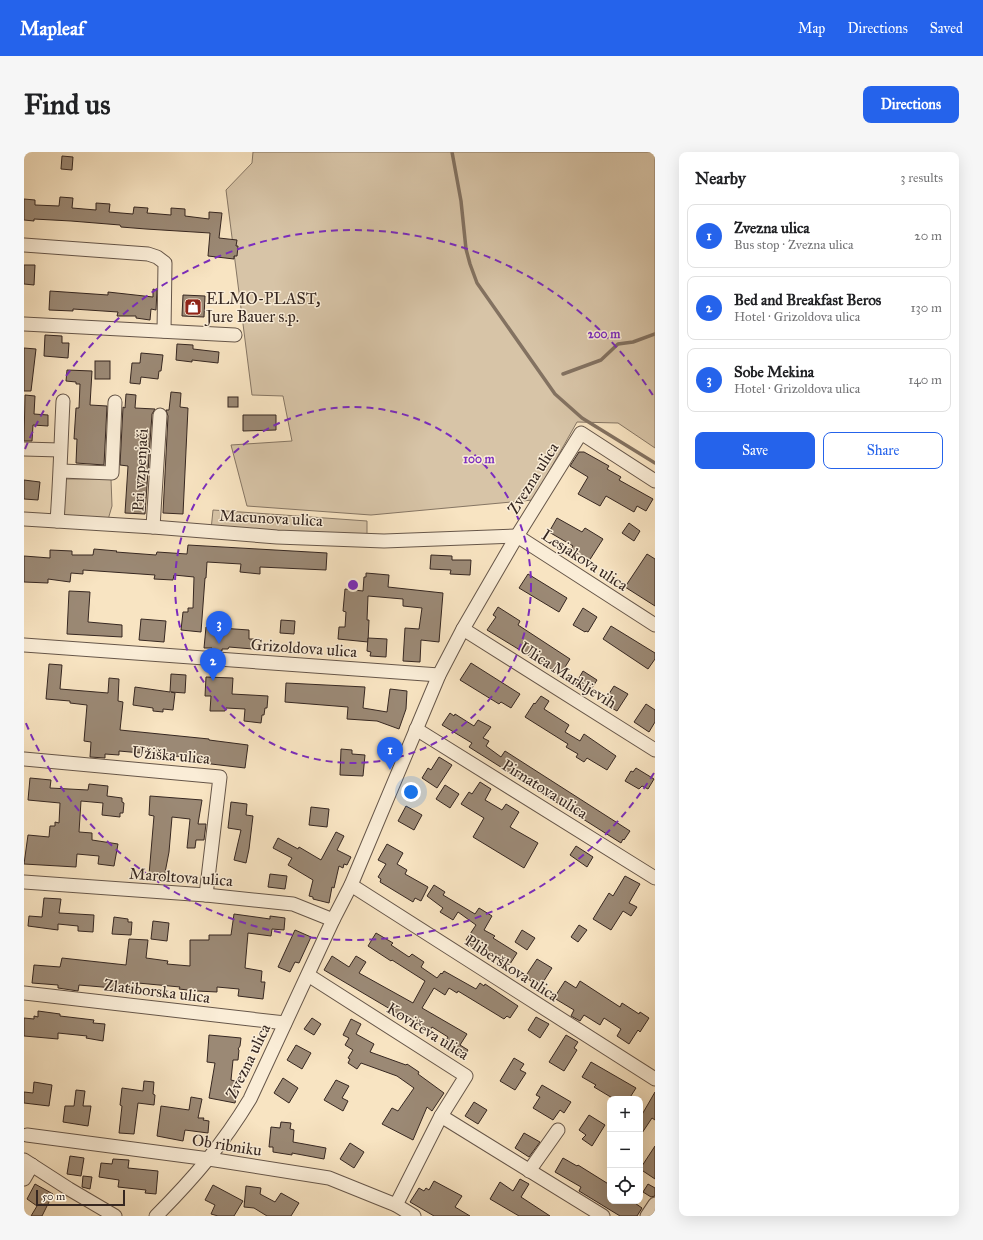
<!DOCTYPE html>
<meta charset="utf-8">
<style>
:root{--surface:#fff;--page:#f6f6f6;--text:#202124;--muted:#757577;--line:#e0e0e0;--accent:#2563eb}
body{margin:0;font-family:"IM FELL Great Primer",serif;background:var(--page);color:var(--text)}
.controls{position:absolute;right:12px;bottom:12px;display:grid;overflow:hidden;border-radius:8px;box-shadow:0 4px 16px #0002}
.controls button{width:36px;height:36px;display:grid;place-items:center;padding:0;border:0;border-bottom:1px solid var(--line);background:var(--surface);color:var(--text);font:20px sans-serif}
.scale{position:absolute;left:12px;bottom:10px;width:89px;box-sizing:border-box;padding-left:4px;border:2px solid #362721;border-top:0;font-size:11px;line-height:14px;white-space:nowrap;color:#362721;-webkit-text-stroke:3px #faedd7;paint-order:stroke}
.you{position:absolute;left:387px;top:640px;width:14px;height:14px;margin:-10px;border:3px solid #fff;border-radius:50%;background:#1a73e8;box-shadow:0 0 0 6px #1a73e833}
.badge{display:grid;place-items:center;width:26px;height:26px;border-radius:50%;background:var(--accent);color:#fff;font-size:13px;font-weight:700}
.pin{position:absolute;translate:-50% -33px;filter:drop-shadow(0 1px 2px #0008)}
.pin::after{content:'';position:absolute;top:21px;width:14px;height:12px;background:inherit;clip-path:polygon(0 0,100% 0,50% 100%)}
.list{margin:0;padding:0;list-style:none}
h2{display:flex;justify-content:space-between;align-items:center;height:52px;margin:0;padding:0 16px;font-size:17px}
h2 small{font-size:13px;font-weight:400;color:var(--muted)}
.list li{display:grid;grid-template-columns:26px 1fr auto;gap:12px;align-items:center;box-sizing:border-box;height:64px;margin:0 8px 8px;padding:0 8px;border:1px solid var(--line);border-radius:8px}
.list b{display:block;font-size:15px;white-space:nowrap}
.list p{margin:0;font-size:13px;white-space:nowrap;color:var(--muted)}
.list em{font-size:13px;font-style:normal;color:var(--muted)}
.actions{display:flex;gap:8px;padding:12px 16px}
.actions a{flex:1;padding:9px 0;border:1px solid var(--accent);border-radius:8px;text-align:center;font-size:14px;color:var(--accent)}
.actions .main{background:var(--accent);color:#fff}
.icon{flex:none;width:22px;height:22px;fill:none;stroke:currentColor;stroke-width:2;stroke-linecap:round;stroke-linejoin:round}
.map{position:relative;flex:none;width:631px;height:1064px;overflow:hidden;border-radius:8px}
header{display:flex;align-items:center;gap:24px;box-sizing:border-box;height:56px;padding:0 20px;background:var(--accent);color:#fff}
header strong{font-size:19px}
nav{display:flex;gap:22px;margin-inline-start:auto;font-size:14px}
.intro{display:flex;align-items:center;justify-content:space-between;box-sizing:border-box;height:96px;padding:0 24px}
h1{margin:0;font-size:28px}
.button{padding:10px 18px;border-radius:8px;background:var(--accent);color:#fff;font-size:14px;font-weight:700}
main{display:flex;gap:24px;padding:0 24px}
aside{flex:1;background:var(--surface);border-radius:8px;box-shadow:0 4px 16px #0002}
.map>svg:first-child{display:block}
</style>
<header>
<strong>Mapleaf</strong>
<nav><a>Map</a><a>Directions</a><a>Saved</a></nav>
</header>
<div class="intro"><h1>Find us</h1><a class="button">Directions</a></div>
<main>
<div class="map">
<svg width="631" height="1064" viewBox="0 0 631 1064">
<rect width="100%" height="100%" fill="#f8e4c2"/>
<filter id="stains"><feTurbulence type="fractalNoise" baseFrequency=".005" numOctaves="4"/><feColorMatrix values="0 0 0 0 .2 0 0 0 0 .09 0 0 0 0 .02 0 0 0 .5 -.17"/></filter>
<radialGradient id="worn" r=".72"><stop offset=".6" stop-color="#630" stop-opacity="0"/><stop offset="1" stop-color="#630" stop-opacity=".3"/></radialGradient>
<g fill="#d7c4a7" stroke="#867664">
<polygon points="229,0 631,0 631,296 594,271 553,270 509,348 347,363 223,354 207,293 268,289 259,244 228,243 202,38 228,11"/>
<polygon points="41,327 87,327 88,354 83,371 40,369"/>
<polygon points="189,358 343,369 343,388 187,378"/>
</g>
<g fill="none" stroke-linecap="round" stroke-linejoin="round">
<g stroke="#837261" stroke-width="3.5">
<polyline points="428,0 437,49 442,97 446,112 453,131 531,242 558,266 631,311"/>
<polyline points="539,222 577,208 594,192 609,190 631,182"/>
</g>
</g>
<g fill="#9b8975" stroke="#362721">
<polygon points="38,4 49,5 48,18 37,17"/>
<polygon points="36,45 49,46 48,56 72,58 72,51 86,52 85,60 109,62 110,55 124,56 123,61 147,63 147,56 161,57 161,64 185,67 185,60 198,61 195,86 213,88 212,94 214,94 213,104 210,104 210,107 184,104 186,81 122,77 97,75 96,73 47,69 10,67 10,69 0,68 0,47 11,48 11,53 35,54"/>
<polygon points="0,113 11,113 10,133 0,132"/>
<polygon points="129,137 133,138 132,158 127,157 126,168 112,166 112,164 93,164 94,160 49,157 49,159 25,158 26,139 84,143 84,140 129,145"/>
<polygon points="159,143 181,144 180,165 158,164"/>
<polygon points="21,183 38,184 38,191 45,191 44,206 20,204"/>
<polygon points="153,192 169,193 169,197 195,200 194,211 168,208 168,210 152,208"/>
<polygon points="0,196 12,197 7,239 0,239"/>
<polygon points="117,201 139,203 137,219 135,219 134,227 117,225 116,232 106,231 108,211 116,211"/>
<rect x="71" y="209" width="15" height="18"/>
<polygon points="43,218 68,219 66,253 83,254 80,313 52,311 53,287 50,287 52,256 55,256 56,232 52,232 52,230 42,229"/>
<polygon points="147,240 157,241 156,255 164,256 159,362 139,361 144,264 142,258 145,258"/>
<polygon points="102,242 112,243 111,256 131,257 128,262 121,362 101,361 104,314 96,313 99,255 101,256"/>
<polygon points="1,243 11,244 10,262 24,263 24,274 9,273 8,289 0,289"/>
<rect x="204" y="245" width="10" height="10"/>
<polygon points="219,263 252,263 252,278 219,279"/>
<polygon points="555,300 560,300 585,314 583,317 597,325 595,328 629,347 622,359 613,354 610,360 582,344 576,354 554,342 564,325 546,314"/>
<polygon points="0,328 16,330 14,348 0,347"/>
<polygon points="533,366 558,380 561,376 579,387 565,409 547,397 549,394 525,380"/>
<polygon points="605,371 616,379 610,389 598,381"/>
<polygon points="164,393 303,401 302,418 236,415 236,422 216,420 217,412 183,410 182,426 181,426 177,480 157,478 159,460 164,460 164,456 169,456 170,425 150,423 149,428 130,427 131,423 59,418 59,422 47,421 46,430 24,427 24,431 0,430 0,404 26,406 26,398 48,399 48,403 69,403 70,397 93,399 92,400 132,403 133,400 163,402"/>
<polygon points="623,402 631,407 631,454 601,435"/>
<polygon points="407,403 428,404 428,408 447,408 446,423 426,422 427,418 406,417"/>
<polygon points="342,421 365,423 364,435 419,441 415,490 397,488 396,510 379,509 381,476 395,477 398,456 379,454 379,447 344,444 343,468 345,468 344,490 314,487 315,475 321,475 322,460 319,459 321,437 339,439 340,425 342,425"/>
<polygon points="504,422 543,446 535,460 495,436"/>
<polygon points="45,439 66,440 64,470 98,473 98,485 43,482"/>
<polygon points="474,455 496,469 494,473 546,507 538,520 533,517 532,520 463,478 472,465 469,463"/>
<polygon points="559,456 573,465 564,480 562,479 561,480 549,473"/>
<polygon points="117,467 142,469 140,490 115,488"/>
<polygon points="257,468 271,469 270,482 256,481"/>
<polygon points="587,474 631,501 631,507 624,517 579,487"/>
<polygon points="182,475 225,478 225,487 230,487 229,497 205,495 204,497 198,497 198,499 188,499 188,496 180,496"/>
<polygon points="344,486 363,487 362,505 346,504 347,500 343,499"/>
<polygon points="447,511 496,542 487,556 477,550 475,552 436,528"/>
<polygon points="25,512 38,513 36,537 84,541 85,526 95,527 94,549 99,550 96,578 185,587 185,588 224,593 221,616 162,609 162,605 95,599 95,603 81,602 81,606 66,605 67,590 60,589 63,553 46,551 46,549 22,547"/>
<polygon points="559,519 573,528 565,541 551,533"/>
<polygon points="147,522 162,523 161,541 147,540 151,541 149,558 139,557 139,560 129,559 129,556 109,553 111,535 146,540"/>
<polygon points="182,525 209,526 208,542 244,544 243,556 241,556 240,563 238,563 237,571 220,569 221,557 202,556 201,559 186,559 187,544 181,544"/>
<polygon points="262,531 341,535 339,556 363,560 366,537 383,539 382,557 375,577 353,569 323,567 324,555 261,550"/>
<polygon points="590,534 604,542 593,559 579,551"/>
<polygon points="517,544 525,549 520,557 545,573 541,580 556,589 560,582 592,604 583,618 563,606 560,610 552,605 554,602 542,595 544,592 501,565 510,551 511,552"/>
<polygon points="622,552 631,558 631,570 625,580 610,570"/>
<polygon points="426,561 430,564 431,562 450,574 454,568 467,575 459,586 465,589 462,594 477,605 481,599 606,679 600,688 599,687 597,691 445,595 448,591 418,573"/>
<polygon points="317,597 328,598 328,602 341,603 339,624 316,623"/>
<polygon points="415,605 428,613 413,636 398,626 404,616 407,618"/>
<polygon points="612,616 630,627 624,637 618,634 615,637 601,629 607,619 609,620"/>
<polygon points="6,626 27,628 26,636 64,638 65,632 84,634 83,644 98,646 98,650 100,651 99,661 96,661 96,665 78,663 79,651 57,649 55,680 68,681 68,688 94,692 90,714 74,712 75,704 53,702 52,715 0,712 4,683 25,685 26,674 31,674 31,670 35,671 36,651 4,648"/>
<polygon points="456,630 467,637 461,648 478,658 482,652 495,660 486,675 514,691 500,716 449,685 460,666 437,652 445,640 448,642"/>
<polygon points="421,633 435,642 426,656 412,647"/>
<polygon points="126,644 178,648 174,672 182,672 180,688 172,688 171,696 163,696 166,667 148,665 145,700 140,726 125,723 130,664 125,663"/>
<polygon points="207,650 223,652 222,663 229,664 225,697 222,711 210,708 217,678 204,676"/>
<polygon points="382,654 398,663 390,678 374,669"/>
<polygon points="287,655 305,657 303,675 285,673"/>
<polygon points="312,680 320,684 313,698 327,705 323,713 320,712 319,716 315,714 310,736 308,735 305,751 289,747 289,745 285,744 289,728 264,713 268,706 249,696 254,686 274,697 275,695 297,708"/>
<polygon points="363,692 379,701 373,712 383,718 381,722 404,735 397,749 391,746 389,750 356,730 357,727 354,725 362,712 354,708"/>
<polygon points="552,694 569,705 563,715 546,703"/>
<polygon points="246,722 263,724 261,737 244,735"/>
<polygon points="601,724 616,732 605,751 613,755 607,764 599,759 587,778 569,767 585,741 589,744"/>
<polygon points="410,733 421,740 419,743 451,762 455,756 468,764 460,778 471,784 469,786 493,801 486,812 484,811 482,813 455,796 453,798 445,793 447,791 442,788 452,773 434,760 429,768 416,760 419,756 403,744"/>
<polygon points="20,746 37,747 35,761 70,763 69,780 54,779 54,774 34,772 34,778 4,774 5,764 18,765"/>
<polygon points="210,762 246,767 246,764 261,766 260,778 248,777 247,784 224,781 221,816 238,819 237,830 241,830 239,847 214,844 215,837 193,835 193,840 173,839 155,837 156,835 114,831 113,838 55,833 54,839 34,836 34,833 8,831 10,813 36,815 38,806 102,813 105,787 124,788 122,806 144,809 143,812 166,814 166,788 185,788 185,783 207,783"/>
<polygon points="90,765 104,767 104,770 108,770 107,783 88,782"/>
<polygon points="129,769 145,771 143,789 127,787"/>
<polygon points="555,773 563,778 554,790 547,785"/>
<polygon points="271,778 287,785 275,811 271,810 266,820 254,815"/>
<polygon points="498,778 511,786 503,798 491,790"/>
<polygon points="352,781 369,791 367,793 385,805 388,802 400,810 397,815 413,826 417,821 418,822 420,819 452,837 456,831 460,834 461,832 494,854 486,866 483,864 480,867 434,839 433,841 425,836 421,843 410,836 398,856 443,882 436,893 444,898 439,906 419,894 424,885 408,875 405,880 300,818 308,804 325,815 332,804 342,810 335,821 389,851 401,829 368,808 367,809 344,794"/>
<polygon points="513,807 528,816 516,835 501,825"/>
<polygon points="541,829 552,836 556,829 596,855 598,851 615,862 616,860 625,866 616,880 614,878 605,892 593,884 597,877 580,866 576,873 560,863 556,869 547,864 550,858 530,846"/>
<polygon points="14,859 36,862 36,864 70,868 69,871 81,872 79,889 62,886 63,884 34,881 34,887 0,884 0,866 10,867 10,864 14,865"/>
<polygon points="512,865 525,872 516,886 504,878"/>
<polygon points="288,866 297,872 290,883 280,877"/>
<polygon points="327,867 337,872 332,882 350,892 346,900 382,913 383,912 395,920 394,922 420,941 408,959 403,955 389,988 358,972 368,956 374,959 390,936 373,924 337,911 333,917 324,911 326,907 324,906 329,898 321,893 325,886 319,883"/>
<polygon points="185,883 217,886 216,894 214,897 215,898 214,908 209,908 207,928 215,930 211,951 185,946 191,911 183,910"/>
<polygon points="542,883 554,890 550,896 553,898 540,919 525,910"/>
<polygon points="272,893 287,901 278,917 263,908"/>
<polygon points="490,906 500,912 496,918 502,921 491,938 476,929"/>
<polygon points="567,910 612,936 605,947 590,947 570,935 572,933 558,925"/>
<polygon points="259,926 274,936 265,951 250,941"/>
<polygon points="312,928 325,934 318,946 324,949 319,959 300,948"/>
<polygon points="120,929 130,930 129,942 131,943 130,953 114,951 110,982 95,981 98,954 96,953 98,936 119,939"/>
<polygon points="10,930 28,933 25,954 0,951 0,940 9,941"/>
<polygon points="518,933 547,950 540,961 536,958 529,968 509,956 516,945 512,943"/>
<polygon points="52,938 61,939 59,954 67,954 64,974 39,970 41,954 50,954"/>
<polygon points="631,940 631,968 628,966 616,984 616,966"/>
<polygon points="167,945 178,947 174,966 180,966 179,968 185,969 184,981 161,978 159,989 133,984 137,954 165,958"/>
<polygon points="450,950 463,958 454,972 441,964"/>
<polygon points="565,963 581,973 568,994 558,987 562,983 555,978"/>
<polygon points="257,970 267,971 266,977 270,978 269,990 302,996 300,1007 268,1001 268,1003 249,1000 249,995 245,995 247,975 256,976"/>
<polygon points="500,981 516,990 505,1005 491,996"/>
<polygon points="326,991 340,1000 330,1016 316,1007"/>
<polygon points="631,994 631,1027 616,1017"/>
<polygon points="46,1004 60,1006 57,1024 43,1022"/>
<polygon points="539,1006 553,1014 554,1013 586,1033 586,1049 608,1049 618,1056 613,1064 596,1064 555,1039 557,1035 531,1020"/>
<polygon points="89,1007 105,1008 104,1016 134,1019 132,1042 121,1041 122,1038 94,1035 95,1028 75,1025 77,1011 88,1012"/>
<polygon points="59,1024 68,1025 66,1037 58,1035"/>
<polygon points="496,1027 505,1032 497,1045 526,1064 495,1064 466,1047 476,1030 489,1039"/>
<polygon points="410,1029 438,1044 431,1055 446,1064 410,1064 386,1050 395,1036 400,1039 402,1036 405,1038"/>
<polygon points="11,1032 29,1042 18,1064 7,1064 13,1054 3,1047"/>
<polygon points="624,1032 631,1036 631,1044 627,1045 619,1040"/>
<polygon points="189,1033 219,1049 210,1064 194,1064 187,1062 191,1053 181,1048"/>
<polygon points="222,1034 237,1036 236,1042 251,1050 257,1041 275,1051 267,1064 243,1064 230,1056 220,1055"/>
</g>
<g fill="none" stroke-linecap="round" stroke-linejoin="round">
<g stroke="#665649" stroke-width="15">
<g id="minor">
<polyline points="0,93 124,102 133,105 141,111 140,179"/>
<polyline points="0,172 211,183"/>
<polyline points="0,297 36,298"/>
<polyline points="37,319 88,321 91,250"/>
<polyline points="0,367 129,375 253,385 360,389 493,384"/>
<path d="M33,369C36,329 37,289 39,249"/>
<polyline points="129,375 136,263"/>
<polyline points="493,384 631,473"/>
<polyline points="439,477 631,598"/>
<polyline points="0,493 415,523"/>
<polyline points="392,577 631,726"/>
<polyline points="0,607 196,625 182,743"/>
<polyline points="0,730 182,743 269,752 309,768"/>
<polyline points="327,733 631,927"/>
<polyline points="284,823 442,924 417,964 372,1053"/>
<polyline points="0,841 261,871"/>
<polyline points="417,964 579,1064"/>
<polyline points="3,983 185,1007 305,1026 372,1053 390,1064"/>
<polyline points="0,1008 45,1037 91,1064"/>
<polyline points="505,1019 534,978"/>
<polyline points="0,1027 8,1013"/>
<path d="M132,1064C169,1027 199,992 226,947L309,768L327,733L415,523L439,477L493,384L557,281L631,329"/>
<polyline points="623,1064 631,1052"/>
</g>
</g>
<use href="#minor" stroke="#faedd7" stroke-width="13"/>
</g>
<g fill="none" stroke="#7b2cbf" stroke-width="2" stroke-dasharray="7 5">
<circle cx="329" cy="433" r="178"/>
<path d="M630 621A355 355 0 0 1 1 569M1 297A355 355 0 0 1 630 245"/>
</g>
<defs>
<g id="shop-square" transform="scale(0.9)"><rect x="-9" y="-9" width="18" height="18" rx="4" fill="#8f2418" stroke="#faedd7"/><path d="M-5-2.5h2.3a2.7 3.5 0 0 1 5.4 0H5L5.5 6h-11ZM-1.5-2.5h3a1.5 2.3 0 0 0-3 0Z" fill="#fff"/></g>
</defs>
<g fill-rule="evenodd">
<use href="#shop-square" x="169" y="155"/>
</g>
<g text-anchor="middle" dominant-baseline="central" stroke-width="3" stroke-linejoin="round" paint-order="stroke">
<g font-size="16" fill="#362721" stroke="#faedd7" text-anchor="start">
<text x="182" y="146">ELMO-PLAST,<tspan x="182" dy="18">Jure Bauer s.p.</tspan></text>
</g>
<g font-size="16" fill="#362721" stroke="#faedd7">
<text transform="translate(116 318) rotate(-87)">Pri vzpenjači</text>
<text transform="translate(509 326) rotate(-58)">Zvezna ulica</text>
<text transform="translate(247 366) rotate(3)">Macunova ulica</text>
<text transform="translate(561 408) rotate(33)">Lesjakova ulica</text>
<text transform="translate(280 496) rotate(4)">Grizoldova ulica</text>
<text transform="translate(544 523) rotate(32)">Ulica Markljevih</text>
<text transform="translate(147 603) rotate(5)">Užiška ulica</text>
<text transform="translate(521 637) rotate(32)">Pirnatova ulica</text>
<text transform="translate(157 725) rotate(4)">Maroltova ulica</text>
<text transform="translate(488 816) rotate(33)">Pliberškova ulica</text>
<text transform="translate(133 839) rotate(7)">Zlatiborska ulica</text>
<text transform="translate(404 879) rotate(32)">Kovičeva ulica</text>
<text transform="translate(224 909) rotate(-64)">Zvezna ulica</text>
<text transform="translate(203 993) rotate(9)">Ob ribniku</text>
</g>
</g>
<circle cx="329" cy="433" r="6" fill="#7b2cbf" stroke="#faedd7" stroke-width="2"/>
<g font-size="12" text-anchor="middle" font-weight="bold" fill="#7b2cbf" stroke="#faedd7" stroke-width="3" stroke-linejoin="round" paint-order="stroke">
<text x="580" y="186">200 m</text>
<text x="455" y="311">100 m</text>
</g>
<rect width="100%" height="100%" filter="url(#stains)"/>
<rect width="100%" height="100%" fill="url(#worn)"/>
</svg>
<div class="controls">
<button>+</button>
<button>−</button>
<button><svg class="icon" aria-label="locate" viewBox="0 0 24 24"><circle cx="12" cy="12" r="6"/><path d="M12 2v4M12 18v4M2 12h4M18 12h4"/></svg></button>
</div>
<div class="scale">50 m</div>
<div class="you"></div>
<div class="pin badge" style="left:366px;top:618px">1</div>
<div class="pin badge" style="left:189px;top:529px">2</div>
<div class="pin badge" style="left:195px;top:492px">3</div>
</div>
<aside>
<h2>Nearby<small>3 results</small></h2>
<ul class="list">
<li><span class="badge">1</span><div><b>Zvezna ulica</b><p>Bus stop · Zvezna ulica</p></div><em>20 m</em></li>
<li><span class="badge">2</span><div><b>Bed and Breakfast Beros</b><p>Hotel · Grizoldova ulica</p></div><em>130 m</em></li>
<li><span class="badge">3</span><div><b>Sobe Mekina</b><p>Hotel · Grizoldova ulica</p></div><em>140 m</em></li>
</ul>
<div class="actions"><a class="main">Save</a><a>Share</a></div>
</aside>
</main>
